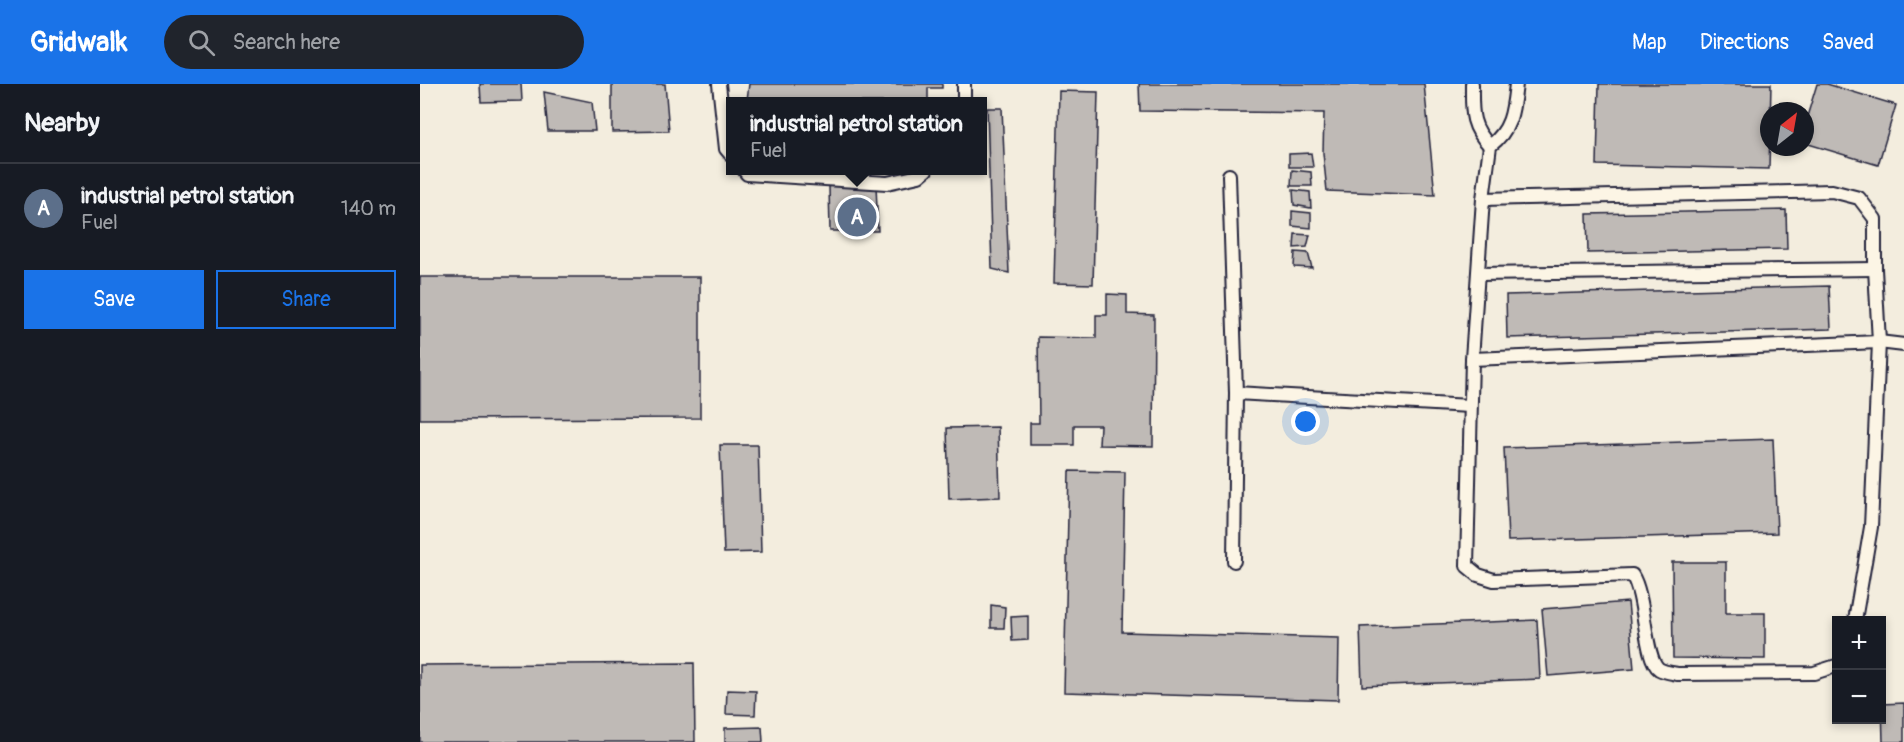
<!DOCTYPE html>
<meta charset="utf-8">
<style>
:root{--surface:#171b24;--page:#20242c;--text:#f1f3f6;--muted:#9ea1a6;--line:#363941;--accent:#1a73e8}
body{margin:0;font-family:Pangolin,sans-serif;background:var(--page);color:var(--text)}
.controls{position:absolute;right:18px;bottom:18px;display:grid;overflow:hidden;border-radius:0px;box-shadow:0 3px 9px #0003}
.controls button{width:54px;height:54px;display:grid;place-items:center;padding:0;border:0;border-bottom:2px solid var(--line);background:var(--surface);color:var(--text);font:30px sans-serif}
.compass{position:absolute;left:1340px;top:18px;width:54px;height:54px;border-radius:50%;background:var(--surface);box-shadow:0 3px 9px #0003;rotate:31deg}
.you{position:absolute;left:886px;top:338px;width:21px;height:21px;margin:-15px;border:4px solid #fff;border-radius:50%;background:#1a73e8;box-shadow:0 0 0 9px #1a73e833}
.badge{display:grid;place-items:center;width:39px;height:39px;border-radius:50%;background:var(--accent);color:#fff;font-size:20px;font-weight:700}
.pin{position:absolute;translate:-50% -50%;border:3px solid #fff;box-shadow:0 2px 6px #0006}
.popup{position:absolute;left:306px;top:13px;width:261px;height:78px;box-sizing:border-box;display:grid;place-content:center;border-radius:0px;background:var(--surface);filter:drop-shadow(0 2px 4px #0005);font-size:20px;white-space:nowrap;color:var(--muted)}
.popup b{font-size:22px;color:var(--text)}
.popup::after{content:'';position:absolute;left:50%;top:100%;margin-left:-12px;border:12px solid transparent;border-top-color:var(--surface)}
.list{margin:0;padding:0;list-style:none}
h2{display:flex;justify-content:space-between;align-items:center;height:78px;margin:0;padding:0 24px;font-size:26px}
h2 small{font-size:20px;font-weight:400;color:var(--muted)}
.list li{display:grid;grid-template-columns:39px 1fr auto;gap:18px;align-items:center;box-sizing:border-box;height:90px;padding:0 24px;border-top:2px solid var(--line)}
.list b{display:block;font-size:22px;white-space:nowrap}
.list p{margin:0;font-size:20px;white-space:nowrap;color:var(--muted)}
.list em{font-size:20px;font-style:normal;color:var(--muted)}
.actions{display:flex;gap:12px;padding:18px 24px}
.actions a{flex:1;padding:14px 0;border:2px solid var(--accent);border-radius:0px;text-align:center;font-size:21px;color:var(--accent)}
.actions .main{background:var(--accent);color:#fff}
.icon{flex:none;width:33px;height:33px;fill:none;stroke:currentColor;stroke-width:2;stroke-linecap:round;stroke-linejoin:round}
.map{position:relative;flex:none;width:1484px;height:658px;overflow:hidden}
header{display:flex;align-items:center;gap:36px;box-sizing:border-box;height:84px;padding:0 30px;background:var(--accent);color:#fff}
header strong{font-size:28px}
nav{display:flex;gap:33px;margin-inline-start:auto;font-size:21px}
.search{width:420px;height:54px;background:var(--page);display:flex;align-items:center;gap:15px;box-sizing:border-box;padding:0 21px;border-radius:33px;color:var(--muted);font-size:22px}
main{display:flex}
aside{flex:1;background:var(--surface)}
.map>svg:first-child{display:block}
</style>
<header>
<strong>Gridwalk</strong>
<div class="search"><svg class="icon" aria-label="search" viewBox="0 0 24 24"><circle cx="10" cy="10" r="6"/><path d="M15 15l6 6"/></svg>Search here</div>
<nav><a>Map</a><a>Directions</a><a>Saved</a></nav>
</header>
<main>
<aside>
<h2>Nearby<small></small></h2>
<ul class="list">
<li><span class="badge" style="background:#5c6f8a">A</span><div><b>industrial petrol station</b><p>Fuel</p></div><em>140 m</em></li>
</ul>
<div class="actions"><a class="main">Save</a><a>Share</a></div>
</aside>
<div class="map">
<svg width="1484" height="658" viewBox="0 0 1484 658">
<rect width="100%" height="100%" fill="#f3edde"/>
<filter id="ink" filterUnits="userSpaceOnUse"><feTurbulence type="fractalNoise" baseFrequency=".0167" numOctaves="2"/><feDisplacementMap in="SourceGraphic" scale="12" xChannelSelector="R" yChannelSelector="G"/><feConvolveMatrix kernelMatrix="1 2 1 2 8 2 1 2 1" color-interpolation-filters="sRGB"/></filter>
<g filter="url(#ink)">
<g fill="#bfbab6" stroke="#22223b" stroke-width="1.5">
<polygon points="60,0 101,0 102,17 61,18"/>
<polygon points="192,0 245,0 249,47 192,48"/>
<polygon points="329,0 522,0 522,4 508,4 508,18 349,18 349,14 327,16"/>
<polygon points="719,0 1004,0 1015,111 907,107 903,69 904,29 720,27"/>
<polygon points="1179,0 1351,0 1349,85 1177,81"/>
<polygon points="1397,0 1407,0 1476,21 1458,81 1385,59 1385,39"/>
<polygon points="639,7 678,8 673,200 634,199"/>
<polygon points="124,8 172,18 175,47 128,47"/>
<polygon points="567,24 582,24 589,189 572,185"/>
<polygon points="891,69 893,83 869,83 869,70"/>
<polygon points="872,86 891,88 892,102 871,102"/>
<polygon points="409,102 456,102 458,147 410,147"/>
<polygon points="873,106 890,108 891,124 874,121"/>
<polygon points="1366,126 1367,165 1168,169 1167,130"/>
<polygon points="872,127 891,129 891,144 872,142"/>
<polygon points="875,150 890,151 887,163 874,164"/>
<polygon points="875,168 888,169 892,184 874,183"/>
<polygon points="0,193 280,193 280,334 0,335"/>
<polygon points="1409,202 1411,245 1087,254 1086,211"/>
<polygon points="687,210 707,211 707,230 734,231 733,362 679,361 680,341 654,341 654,361 610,361 610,339 619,339 618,253 676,254 676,231 687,231"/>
<polygon points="578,343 580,413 529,415 527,344"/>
<polygon points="1353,355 1357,449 1088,457 1084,364"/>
<polygon points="300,361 338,361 341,468 304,469"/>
<polygon points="649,387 705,388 702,548 919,554 918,616 644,608"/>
<polygon points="1252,478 1306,478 1306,529 1345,529 1345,575 1253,574"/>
<polygon points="1208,518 1214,585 1128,592 1122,525"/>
<polygon points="571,521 585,523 584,544 571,544"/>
<polygon points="608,532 608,556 592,557 591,533"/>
<polygon points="1117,536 1120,595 942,602 940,543"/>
<polygon points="274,579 275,658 0,658 0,581"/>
<polygon points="307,606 336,607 335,631 306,630"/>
<polygon points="1484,619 1484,658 1463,658 1462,620"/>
<polygon points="342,643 343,658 305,658 305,644"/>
</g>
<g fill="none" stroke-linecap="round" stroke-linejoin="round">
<g stroke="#22223b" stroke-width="16">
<g id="lane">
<polyline points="299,0 306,65 311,71"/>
<path d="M1052,0C1052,27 1050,42 1070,62"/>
<path d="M1096,0C1093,26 1092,45 1070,62L1063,115L1052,275L1047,482L1058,491L1074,496L1212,491C1226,513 1224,574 1239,585C1244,588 1252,589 1257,590L1394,589L1416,582"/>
<polyline points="544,18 544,0"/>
<polyline points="324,86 327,90 467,99 499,92 506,86"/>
<polyline points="809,91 816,309 1050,322"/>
<polyline points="1063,115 1412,107 1439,114 1455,135 1455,185 1459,258 1451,443 1435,536"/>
<polyline points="1058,190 1455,185"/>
<polyline points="1052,275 1459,258 1484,261"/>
<polyline points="814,477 816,309"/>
</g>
</g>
<use href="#lane" stroke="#fcf5e5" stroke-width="12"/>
</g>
</g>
</svg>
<div class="controls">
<button>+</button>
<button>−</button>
</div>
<svg class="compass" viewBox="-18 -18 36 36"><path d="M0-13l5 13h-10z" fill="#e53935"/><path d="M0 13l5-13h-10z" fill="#9ea1a6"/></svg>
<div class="you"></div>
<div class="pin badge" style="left:437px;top:133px;background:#5c6f8a">A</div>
<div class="popup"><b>industrial petrol station</b>Fuel</div>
</div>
</main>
